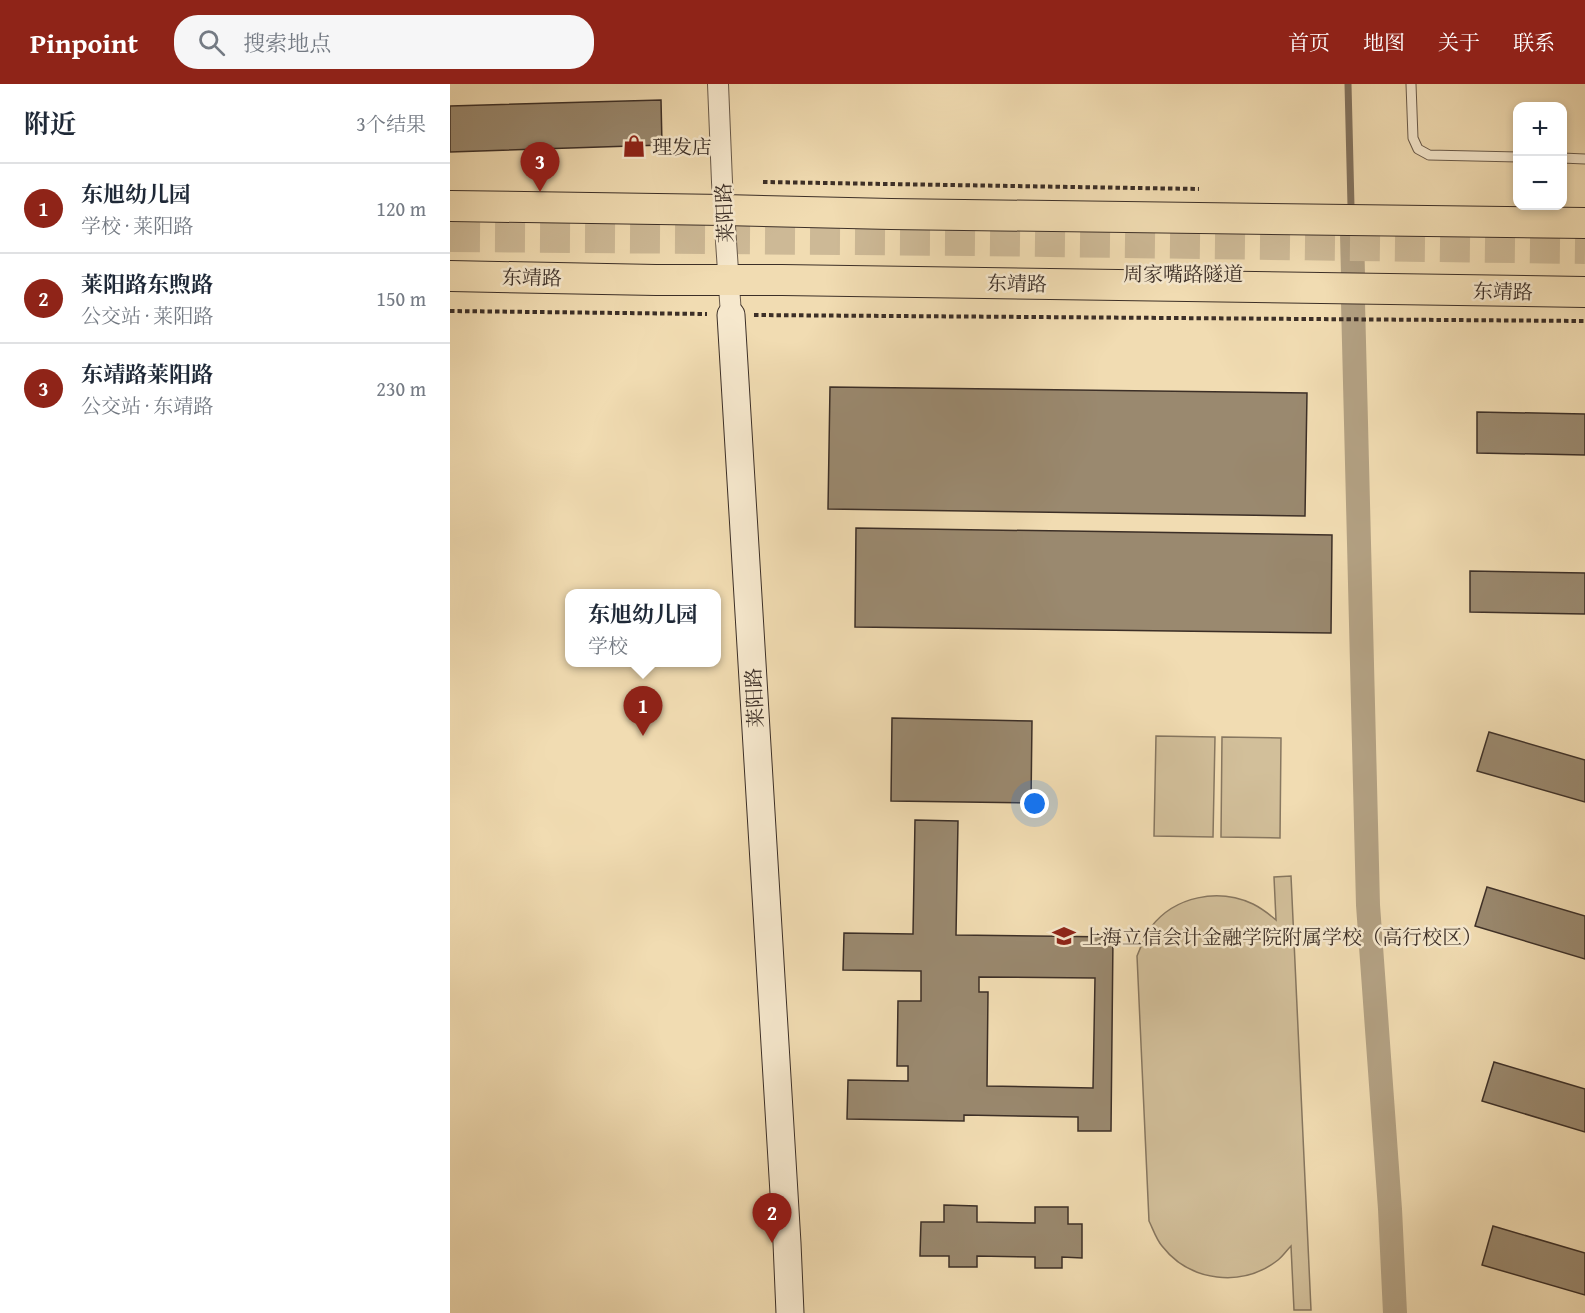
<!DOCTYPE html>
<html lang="zh">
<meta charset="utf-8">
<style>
:root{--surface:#fff;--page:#f6f6f7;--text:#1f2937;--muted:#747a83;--line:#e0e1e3;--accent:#8f2418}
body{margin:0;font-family:"Gentium Book Plus","Noto Serif SC",serif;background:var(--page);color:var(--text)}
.controls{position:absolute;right:18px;top:18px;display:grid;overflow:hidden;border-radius:12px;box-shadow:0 3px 9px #0003}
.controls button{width:54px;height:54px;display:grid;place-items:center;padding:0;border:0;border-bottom:2px solid var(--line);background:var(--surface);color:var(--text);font:30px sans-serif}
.you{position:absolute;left:585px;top:720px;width:21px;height:21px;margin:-15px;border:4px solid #fff;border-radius:50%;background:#1a73e8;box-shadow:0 0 0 9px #1a73e833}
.badge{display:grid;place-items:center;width:39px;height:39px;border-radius:50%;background:var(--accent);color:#fff;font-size:20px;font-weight:700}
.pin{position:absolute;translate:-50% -50px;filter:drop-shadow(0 2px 3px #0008)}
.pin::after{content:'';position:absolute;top:32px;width:21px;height:18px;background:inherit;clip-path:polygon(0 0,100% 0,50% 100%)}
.popup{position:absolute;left:115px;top:505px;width:156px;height:78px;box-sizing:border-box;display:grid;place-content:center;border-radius:12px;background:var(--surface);filter:drop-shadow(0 2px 4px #0005);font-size:20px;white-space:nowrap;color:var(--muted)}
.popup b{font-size:22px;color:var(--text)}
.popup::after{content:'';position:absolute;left:50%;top:100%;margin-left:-12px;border:12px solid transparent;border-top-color:var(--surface)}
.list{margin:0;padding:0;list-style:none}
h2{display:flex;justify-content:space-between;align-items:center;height:78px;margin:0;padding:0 24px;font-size:26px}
h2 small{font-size:20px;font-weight:400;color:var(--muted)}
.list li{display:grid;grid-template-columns:39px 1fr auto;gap:18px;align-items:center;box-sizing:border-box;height:90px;padding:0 24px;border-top:2px solid var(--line)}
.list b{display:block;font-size:22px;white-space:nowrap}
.list p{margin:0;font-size:20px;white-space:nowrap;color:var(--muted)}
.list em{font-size:20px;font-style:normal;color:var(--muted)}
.icon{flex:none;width:33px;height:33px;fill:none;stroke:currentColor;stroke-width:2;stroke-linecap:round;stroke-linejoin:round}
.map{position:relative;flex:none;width:1135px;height:1229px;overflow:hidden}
header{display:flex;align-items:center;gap:36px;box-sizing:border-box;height:84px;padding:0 30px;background:var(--accent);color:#fff}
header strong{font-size:28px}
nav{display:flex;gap:33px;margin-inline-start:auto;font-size:21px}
.search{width:420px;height:54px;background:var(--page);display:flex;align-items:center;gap:15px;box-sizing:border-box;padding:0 21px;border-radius:24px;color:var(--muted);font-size:22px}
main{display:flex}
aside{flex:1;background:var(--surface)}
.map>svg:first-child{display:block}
</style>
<header>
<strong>Pinpoint</strong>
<div class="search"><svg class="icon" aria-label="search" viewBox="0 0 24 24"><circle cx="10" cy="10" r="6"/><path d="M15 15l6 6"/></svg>搜索地点</div>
<nav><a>首页</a><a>地图</a><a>关于</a><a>联系</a></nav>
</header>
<main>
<aside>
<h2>附近<small>3个结果</small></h2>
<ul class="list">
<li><span class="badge">1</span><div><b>东旭幼儿园</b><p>学校 · 莱阳路</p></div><em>120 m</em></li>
<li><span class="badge">2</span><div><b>莱阳路东煦路</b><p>公交站 · 莱阳路</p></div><em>150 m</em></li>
<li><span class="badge">3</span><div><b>东靖路莱阳路</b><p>公交站 · 东靖路</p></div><em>230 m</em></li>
</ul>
</aside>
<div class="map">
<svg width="1135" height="1229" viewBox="0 0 1135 1229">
<rect width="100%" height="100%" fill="#f1dcb2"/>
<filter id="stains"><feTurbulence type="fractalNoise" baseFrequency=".00333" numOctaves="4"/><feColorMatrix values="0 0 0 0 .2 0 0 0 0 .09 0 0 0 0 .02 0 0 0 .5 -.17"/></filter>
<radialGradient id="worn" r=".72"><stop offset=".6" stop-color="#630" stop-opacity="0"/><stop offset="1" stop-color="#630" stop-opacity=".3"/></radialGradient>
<g fill="#d2bf9a" stroke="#877760" stroke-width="1.5">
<polygon points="706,652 765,653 763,753 704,752"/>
<polygon points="772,653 831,654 830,754 771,753"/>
<path d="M841,792L861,1226H844L841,1162C837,1166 833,1172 828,1176C792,1204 740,1198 712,1162C706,1155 703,1145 699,1137L687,872C691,862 695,852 701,843C725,812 768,804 803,820C811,824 819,830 826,836L824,793Z"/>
</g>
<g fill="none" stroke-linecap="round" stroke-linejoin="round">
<polyline stroke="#83735e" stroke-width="7" points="898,0 901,122"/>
<g stroke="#b3a183" stroke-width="24">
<polyline points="902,149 903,191"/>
<polyline points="903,218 918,821 940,1125 945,1229"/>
</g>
</g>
<g fill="#9a896f" stroke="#3c2f27" stroke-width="1.5" fill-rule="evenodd">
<polygon points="211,16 212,61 0,68 0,22"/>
<polygon points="380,303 857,309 855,432 378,425"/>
<polygon points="1027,328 1135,330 1135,371 1027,369"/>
<polygon points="406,444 882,451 881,549 405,543"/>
<polygon points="1020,487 1135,489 1135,530 1020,528"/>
<polygon points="442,634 582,637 581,719 441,717"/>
<polygon points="1039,648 1135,676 1135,718 1027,687"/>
<path d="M465,736L508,737L506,851L663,853L661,1047H628V1033L514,1031V1037L397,1035L398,996L458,997V982H447L448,917H471V887L393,886L394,849L463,850ZM529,893L645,894L643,1004L537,1002L538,908H529Z"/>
<polygon points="1037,803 1135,832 1135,875 1025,842"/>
<polygon points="1044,978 1135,1005 1135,1048 1032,1017"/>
<polygon points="494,1121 527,1122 527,1138 585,1139 585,1123 618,1123 618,1140 632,1140 632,1174 612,1173 612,1184 585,1184 585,1173 527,1172 527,1183 499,1183 499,1172 470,1172 471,1138 494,1138"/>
<polygon points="1043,1142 1135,1169 1135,1211 1032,1181"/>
</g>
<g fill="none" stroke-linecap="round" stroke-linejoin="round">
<polyline stroke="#cdb996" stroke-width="30" stroke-dasharray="30 15" stroke-linecap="butt" points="0,153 523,157 1135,165"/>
<g stroke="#695a4a" stroke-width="11">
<g id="service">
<polyline points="961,0 963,54 968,65 979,71 1068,73"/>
<polyline points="1112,74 1135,75"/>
</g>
</g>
<g stroke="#695a4a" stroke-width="22">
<polyline id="minor" points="268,0 272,98 281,231"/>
</g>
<g stroke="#3c2f27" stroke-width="29">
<polyline id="secondary" points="281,231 337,1159 340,1229"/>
</g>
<g stroke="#3c2f27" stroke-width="32">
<g id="primary">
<polyline points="0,122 274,126 441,130 1135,139"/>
<polyline points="0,192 206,196 332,196 1135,208"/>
</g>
</g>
<g stroke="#3c2f27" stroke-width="4" stroke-dasharray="4.5 3" stroke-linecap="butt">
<polyline points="313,98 749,105"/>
<polyline points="0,227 257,230"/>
<polyline points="304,231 1135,237"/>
</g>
<use href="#service" stroke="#f6e8cd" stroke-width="9"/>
<use href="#minor" stroke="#f6e8cd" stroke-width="20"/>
<use href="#secondary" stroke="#f6e8cd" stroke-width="27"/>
<use href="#primary" stroke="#f1dcb2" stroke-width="30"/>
</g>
<defs>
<g id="shop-bare" transform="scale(1.8)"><path d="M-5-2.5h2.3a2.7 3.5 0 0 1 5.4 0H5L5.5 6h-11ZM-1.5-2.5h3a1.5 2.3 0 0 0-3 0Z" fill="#8f2418" stroke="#f6e8cd" stroke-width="2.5" paint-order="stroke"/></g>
<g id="university-bare" transform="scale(1.8)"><path d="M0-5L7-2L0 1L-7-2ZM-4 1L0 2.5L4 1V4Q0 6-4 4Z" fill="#8f2418" stroke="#f6e8cd" stroke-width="2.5" paint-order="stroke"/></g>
</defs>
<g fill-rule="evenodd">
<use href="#shop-bare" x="184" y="62"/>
<use href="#university-bare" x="614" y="852"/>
</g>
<g text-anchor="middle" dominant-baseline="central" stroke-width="5" stroke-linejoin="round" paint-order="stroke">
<g font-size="20" fill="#3c2f27" stroke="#f6e8cd" text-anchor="start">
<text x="202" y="62">理发店</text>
<text x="632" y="852">上海立信会计金融学院附属学校（高行校区）</text>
</g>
<g font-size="20" fill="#3c2f27" stroke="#f6e8cd">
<text transform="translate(274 129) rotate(-93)">莱阳路</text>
<text x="733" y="189">周家嘴路隧道</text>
<text transform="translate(82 193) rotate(1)">东靖路</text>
<text transform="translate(567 199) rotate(1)">东靖路</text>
<text transform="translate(1053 207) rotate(1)">东靖路</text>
<text transform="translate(304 614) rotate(-93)">莱阳路</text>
</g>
</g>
<rect width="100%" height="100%" filter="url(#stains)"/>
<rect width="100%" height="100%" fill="url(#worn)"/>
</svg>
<div class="controls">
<button>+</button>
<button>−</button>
</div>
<div class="you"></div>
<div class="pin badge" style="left:193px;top:652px">1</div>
<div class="popup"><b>东旭幼儿园</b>学校</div>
<div class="pin badge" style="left:322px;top:1159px">2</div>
<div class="pin badge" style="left:90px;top:108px">3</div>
</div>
</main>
